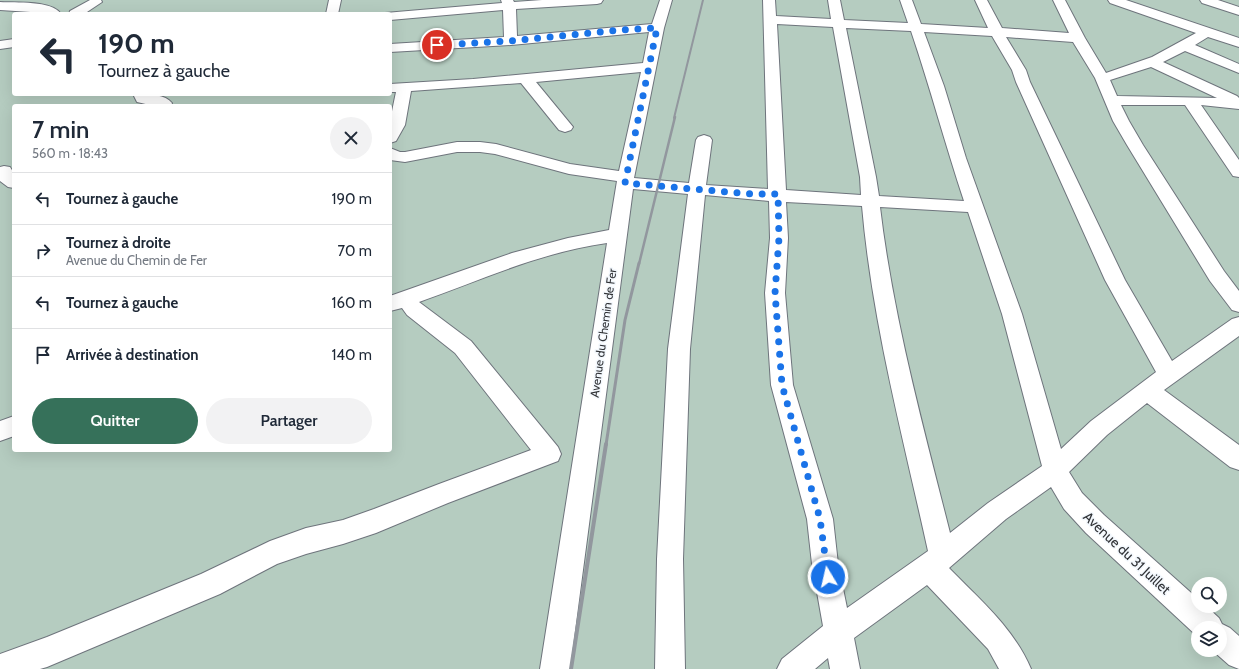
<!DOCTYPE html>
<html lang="fr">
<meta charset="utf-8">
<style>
body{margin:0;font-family:Cabin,sans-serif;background:#f2f2f3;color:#1f2937;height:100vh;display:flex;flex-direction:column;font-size:15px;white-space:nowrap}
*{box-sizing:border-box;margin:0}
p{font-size:13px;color:#747a83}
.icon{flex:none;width:22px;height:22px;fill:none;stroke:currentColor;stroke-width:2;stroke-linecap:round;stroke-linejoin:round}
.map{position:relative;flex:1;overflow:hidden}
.side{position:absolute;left:12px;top:104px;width:380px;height:348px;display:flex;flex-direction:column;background:#fff;border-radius:4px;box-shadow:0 4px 16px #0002}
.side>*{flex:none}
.hud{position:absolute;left:12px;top:12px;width:380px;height:84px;border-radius:4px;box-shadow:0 4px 16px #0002;background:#fff;color:#1f2937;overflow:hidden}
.fabs{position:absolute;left:1191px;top:577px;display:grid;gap:8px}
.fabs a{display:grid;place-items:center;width:36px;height:36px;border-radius:50%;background:#fff;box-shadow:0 4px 16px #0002;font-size:20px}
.pin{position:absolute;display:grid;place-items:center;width:34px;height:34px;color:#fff;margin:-17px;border:2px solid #fff;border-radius:50%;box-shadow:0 1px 4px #0007}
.me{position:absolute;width:44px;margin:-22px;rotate:351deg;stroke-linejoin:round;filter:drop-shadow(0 0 3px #0008)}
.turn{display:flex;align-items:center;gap:14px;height:84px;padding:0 20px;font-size:18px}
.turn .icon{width:52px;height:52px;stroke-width:2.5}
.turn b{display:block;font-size:28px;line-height:34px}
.round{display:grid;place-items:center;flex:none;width:42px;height:42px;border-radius:21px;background:#f2f2f3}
.overview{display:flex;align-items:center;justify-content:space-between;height:68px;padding:0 20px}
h1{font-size:24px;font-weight:600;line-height:30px}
.primary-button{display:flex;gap:8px;margin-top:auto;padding:8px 20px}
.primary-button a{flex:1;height:46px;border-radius:24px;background:#36715a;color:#fff;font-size:16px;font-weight:600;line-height:46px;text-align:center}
.primary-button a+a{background:#f2f2f3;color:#1f2937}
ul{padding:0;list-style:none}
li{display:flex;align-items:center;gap:12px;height:52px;padding:0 20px;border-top:1px solid #e0e1e3}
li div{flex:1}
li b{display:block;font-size:15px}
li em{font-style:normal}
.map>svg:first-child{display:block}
.green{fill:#b5ccc0;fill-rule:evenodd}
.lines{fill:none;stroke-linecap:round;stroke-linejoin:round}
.minor-casing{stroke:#6e747c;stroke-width:2}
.minor{fill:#fff;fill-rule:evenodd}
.rail-far3{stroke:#92979e;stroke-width:2}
.rail-far2{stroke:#92979e;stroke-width:2.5}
.rail-far1{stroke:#92979e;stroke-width:3}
.rail{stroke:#92979e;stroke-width:4}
.route{stroke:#1a73e8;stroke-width:7;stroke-dasharray:0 12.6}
.labels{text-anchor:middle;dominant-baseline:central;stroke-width:3;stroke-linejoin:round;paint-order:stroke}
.street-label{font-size:12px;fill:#303236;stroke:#f3f8fd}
.near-street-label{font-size:14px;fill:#303236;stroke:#f3f8fd}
</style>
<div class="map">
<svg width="1239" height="669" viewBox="0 0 1239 669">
<rect width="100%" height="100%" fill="#e3ebf4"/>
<path class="green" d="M 0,0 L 1239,0 L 1239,669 L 0,669 ZM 14,14 L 390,14 L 390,94 L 14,94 ZM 14,106 L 390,106 L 390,450 L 14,450 ZM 1198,584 L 1220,584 L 1220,606 L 1198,606 ZM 1198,628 L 1220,628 L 1220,650 L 1198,650 Z"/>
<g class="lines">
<defs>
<g id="minor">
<path d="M 90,0 L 101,0 L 102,2 L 84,14 L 69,14 L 70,11 Z"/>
<path d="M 329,0 L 341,0 L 338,14 L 326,14 Z"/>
<path d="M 501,0 L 513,0 L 514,2 L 542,0 L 603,0 L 601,3 L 597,4 L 516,9 L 517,36 L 652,24 L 660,0 L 672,0 L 664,28 L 634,178 L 689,183 L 696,140 L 698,137 L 704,135 L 710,137 L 712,140 L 706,185 L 768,189 L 763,0 L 775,0 L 776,16 L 831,19 L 828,0 L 840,0 L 844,20 L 908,23 L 900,0 L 912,0 L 921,24 L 988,28 L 975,0 L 987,0 L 1002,28 L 1069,33 L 1053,0 L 1065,0 L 1085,38 L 1106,73 L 1152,57 L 1196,33 L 1110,3 L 1108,0 L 1126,0 L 1239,38 L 1239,47 L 1208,37 L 1195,45 L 1239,64 L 1239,73 L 1185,51 L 1163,62 L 1237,96 L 1239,98 L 1239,109 L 1201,105 L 1239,160 L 1239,177 L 1233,176 L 1185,105 L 1121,105 L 1129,121 L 1143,145 L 1224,271 L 1239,291 L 1239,312 L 1232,310 L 1210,281 L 1127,145 L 1113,121 L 1095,78 L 1073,42 L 1006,37 L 1026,70 L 1030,82 L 1125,280 L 1172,361 L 1232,319 L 1239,317 L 1239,336 L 1164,390 L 1239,445 L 1239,470 L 1230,467 L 1147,403 L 1107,435 L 1069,472 L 1082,493 L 1104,515 L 1198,599 L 1198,606 L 1206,606 L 1219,618 L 1222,624 L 1230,628 L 1239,636 L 1239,669 L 1229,665 L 1212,650 L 1220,650 L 1220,628 L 1198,628 L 1198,637 L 1086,533 L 1064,509 L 1051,487 L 1006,519 L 949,568 C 979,599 1014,628 1031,669 L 999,669 L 988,649 L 927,585 L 854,638 L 860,669 L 830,669 L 828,658 L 815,669 L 777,669 L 782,659 L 823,626 L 812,564 L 807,519 L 771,385 L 765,293 L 770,238 L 769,201 L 705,195 L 690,349 L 683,559 L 685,669 L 655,669 L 657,559 L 668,349 L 688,194 L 633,189 L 570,669 L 540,669 L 607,243 C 541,252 481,280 419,302 L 471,341 L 558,447 L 561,454 L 558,461 L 448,503 L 376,533 L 343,544 L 306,554 L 277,564 L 220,594 L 47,667 L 40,669 L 0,669 L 0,654 L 47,637 L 201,574 L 270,541 L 306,528 L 343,520 L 374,509 L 439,484 L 531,450 L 455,353 L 407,315 L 402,308 L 390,311 L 390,296 L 512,253 L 568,238 L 609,230 L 617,181 L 569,174 L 495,154 L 480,152 L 457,152 L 405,162 L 390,160 L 390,148 L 400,152 L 405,152 L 457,142 L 480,142 L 496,144 L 570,164 L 619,171 L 641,72 L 536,82 L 573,127 L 571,130 L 565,132 L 559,130 L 521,83 L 411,91 L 405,125 L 396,141 L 390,143 L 390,121 L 396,92 L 390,92 L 390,84 L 473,79 L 643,63 L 649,32 L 511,45 L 390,52 L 390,44 L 504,37 L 503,10 L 390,20 L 390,14 L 385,13 L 502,3 ZM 777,24 L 833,27 L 860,177 L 861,195 L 786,190 ZM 846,28 L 911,31 C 930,87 945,144 964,201 L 879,196 L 876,177 ZM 924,32 L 992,36 L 1012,70 L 1016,82 L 1105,280 L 1156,372 L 1091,421 L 1061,449 L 1022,314 L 966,158 L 944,86 ZM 1151,67 L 1217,98 L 1117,96 L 1110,80 ZM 786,202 L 862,206 C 872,322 903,437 928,551 L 847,608 L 838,564 L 833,519 L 793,385 L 785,293 L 788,238 ZM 880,207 L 968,212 L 1002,314 L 1042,466 L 988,503 L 950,533 C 923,426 893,317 880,207 Z"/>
<path d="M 1200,0 L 1218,0 L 1239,7 L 1239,15 L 1202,3 Z"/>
<path d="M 0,2 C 15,3 52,0 61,14 L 0,10 Z"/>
<path d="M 14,39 L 14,47 L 0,49 L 0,41 Z"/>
<path d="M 133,94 C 144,94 164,93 172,103 L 171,106 C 158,106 149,105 137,102 Z"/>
<path d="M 4,166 L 10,167 C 15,174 14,180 14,188 L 8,187 L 0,181 L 0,167 Z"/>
<path d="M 14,416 L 14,436 L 0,441 L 0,421 Z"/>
</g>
</defs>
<use href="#minor" class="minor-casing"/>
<use href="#minor" class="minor"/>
<path class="rail-far3" d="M 674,118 L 703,0"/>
<path class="rail-far2" d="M 639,264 L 675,117"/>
<path class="rail-far1" d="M 606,445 L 625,320 L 639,263"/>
<path class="rail" d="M 571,669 L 606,444"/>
</g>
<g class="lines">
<path class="route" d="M 437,45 L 511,41 L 620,30 L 657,28 L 625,183 L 751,194 L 778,194 L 779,238 L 775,293 L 782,385 L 820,519 L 828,577"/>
</g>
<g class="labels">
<g class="street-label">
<text transform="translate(603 333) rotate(-82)">Avenue du Chemin de Fer</text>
</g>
<g class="near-street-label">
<text transform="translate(1127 553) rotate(43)">Avenue du 31 Juillet</text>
</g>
</g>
</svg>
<div class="fabs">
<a><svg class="icon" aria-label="search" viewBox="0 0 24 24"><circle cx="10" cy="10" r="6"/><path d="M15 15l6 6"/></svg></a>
<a><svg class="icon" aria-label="layers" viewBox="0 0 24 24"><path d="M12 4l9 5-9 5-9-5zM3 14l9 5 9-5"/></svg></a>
</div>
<div class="pin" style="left:437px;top:45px;background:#d93025"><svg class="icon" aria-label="arrive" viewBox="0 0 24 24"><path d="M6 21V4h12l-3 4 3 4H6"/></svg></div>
<svg class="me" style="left:828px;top:577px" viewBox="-20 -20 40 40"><circle r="17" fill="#1a73e8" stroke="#fff" stroke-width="3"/><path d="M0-11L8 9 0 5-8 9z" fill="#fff"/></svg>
<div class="hud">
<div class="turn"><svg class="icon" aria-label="left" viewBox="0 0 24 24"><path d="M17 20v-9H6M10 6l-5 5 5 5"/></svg><div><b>190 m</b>Tournez à gauche</div></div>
</div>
<section class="side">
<div class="overview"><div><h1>7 min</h1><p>560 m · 18:43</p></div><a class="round"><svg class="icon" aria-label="close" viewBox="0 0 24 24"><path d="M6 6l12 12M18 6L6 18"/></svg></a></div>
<ul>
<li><svg class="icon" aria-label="left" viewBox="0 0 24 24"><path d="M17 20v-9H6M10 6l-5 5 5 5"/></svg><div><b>Tournez à gauche</b></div><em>190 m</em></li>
<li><svg class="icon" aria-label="right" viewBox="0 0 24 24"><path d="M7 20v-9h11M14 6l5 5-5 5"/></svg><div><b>Tournez à droite</b><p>Avenue du Chemin de Fer</p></div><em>70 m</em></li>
<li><svg class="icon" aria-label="left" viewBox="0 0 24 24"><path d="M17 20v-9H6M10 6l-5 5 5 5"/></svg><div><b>Tournez à gauche</b></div><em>160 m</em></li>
<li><svg class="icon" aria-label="arrive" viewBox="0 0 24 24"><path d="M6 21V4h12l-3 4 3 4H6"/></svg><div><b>Arrivée à destination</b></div><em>140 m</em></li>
</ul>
<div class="primary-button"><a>Quitter</a><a>Partager</a></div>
</section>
</div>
